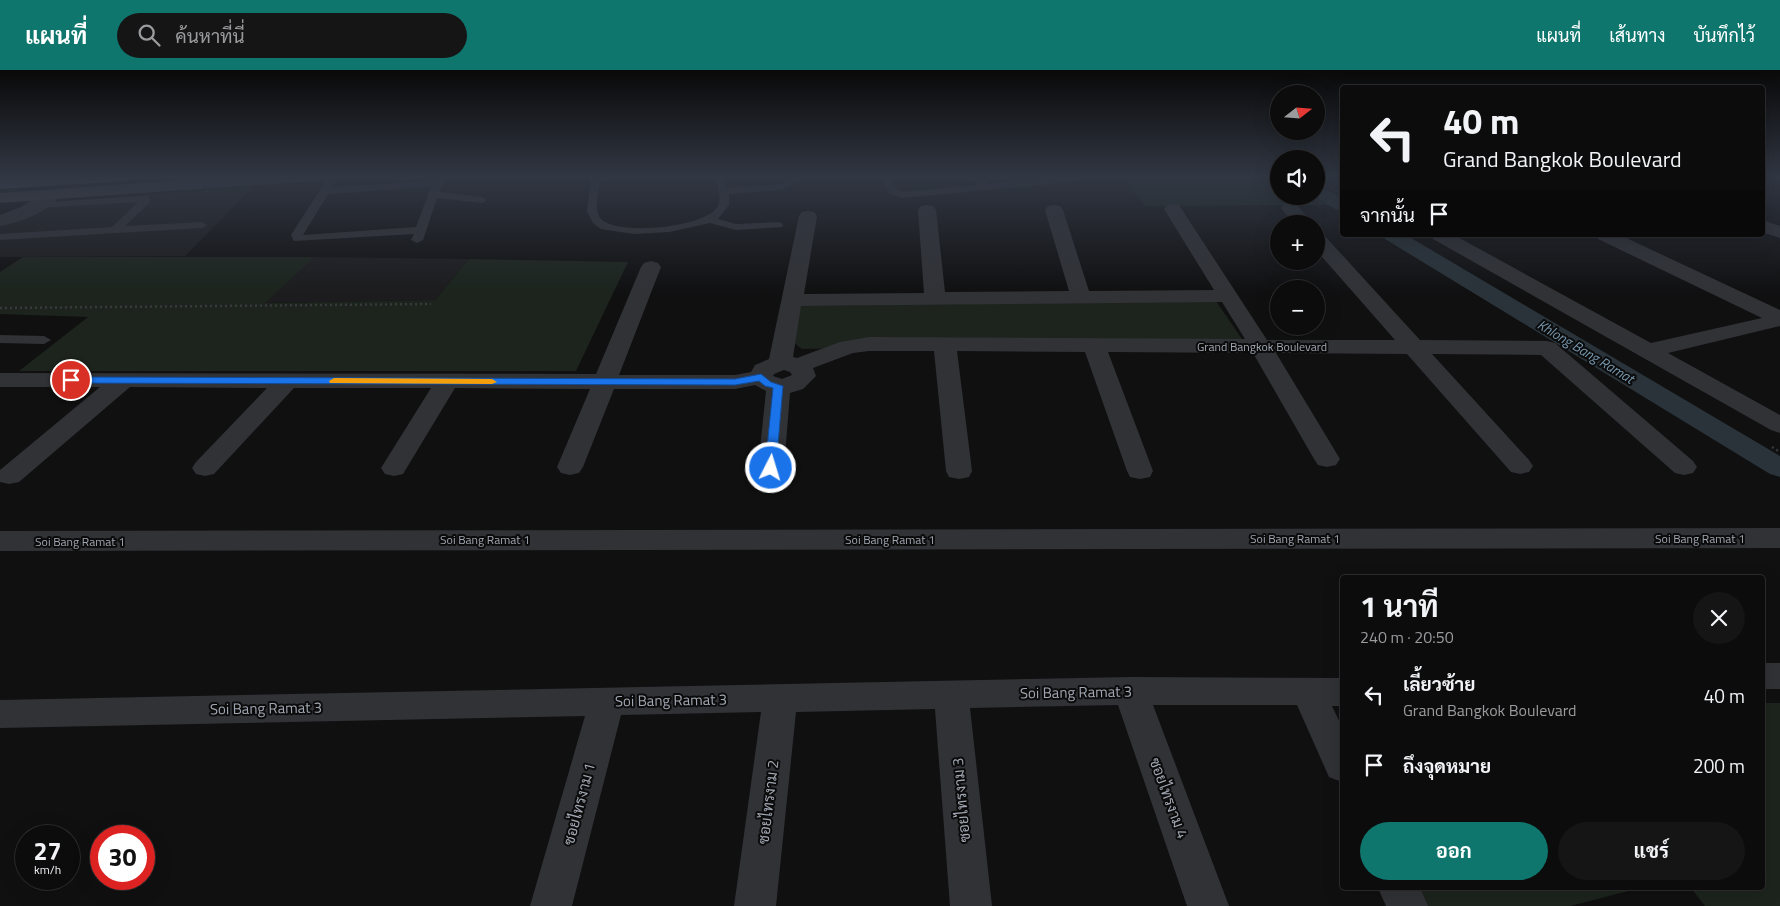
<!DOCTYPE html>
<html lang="th">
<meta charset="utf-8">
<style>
body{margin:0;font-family:"Titillium Web",Sarabun,sans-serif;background:#151516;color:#f1f3f6;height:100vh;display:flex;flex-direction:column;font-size:19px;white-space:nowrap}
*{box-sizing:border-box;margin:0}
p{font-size:16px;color:#9a9b9d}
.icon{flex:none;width:28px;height:28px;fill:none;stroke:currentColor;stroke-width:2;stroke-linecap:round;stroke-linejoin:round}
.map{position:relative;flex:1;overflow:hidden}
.side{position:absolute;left:1340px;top:505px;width:425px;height:315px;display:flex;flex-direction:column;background:#0c0c0d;border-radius:5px;box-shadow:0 5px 20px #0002,0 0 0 1px #2c2c2e}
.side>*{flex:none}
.guide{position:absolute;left:1340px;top:15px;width:425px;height:152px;border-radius:5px;box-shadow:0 5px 20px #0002,0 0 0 1px #2c2c2e;background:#0c0c0d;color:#f1f3f6;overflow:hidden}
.needle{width:32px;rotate:73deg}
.controls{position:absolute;left:1270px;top:15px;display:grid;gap:10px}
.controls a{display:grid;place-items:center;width:55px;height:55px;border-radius:50%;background:#0c0c0d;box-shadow:0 5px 20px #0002,0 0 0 1px #2c2c2e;font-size:25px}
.speed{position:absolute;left:15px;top:755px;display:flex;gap:10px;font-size:25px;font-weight:700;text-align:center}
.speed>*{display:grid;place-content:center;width:65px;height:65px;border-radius:50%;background:#0c0c0d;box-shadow:0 5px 20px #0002,0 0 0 1px #2c2c2e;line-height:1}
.speed small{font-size:12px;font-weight:400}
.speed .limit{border:8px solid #d22;background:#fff;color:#111}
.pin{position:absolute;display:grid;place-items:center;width:42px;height:42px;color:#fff;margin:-21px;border:2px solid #fff;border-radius:50%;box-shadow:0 1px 5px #0007}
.me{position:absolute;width:55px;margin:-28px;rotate:5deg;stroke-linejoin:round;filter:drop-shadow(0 0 4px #0008)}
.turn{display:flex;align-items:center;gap:18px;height:105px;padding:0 20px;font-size:22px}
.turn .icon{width:65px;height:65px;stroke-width:2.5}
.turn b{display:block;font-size:35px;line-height:42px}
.then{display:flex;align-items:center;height:48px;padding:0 20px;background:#0003;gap:10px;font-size:19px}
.round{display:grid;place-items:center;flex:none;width:52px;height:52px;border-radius:26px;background:#151516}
.headline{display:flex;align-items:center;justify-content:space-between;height:85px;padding:0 20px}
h1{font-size:30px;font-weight:700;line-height:38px}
.button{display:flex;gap:10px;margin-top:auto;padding:10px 20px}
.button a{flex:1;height:58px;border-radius:30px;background:#0f766e;color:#fff;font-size:20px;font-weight:700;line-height:58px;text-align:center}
.button a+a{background:#151516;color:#f1f3f6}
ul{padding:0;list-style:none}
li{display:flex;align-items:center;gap:15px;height:70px;padding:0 20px}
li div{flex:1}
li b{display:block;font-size:19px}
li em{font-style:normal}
header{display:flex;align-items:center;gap:30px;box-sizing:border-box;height:70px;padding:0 25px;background:#0f766e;color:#fff}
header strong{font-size:24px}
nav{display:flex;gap:28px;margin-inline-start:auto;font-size:18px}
.search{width:350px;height:45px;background:#151516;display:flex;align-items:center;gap:12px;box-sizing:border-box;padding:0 18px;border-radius:28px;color:#9a9b9d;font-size:19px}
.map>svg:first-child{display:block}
.built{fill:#1c1c1e}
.green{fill:#1c241d}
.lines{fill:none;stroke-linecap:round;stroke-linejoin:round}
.canal{fill:#293339;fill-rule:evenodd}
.path-far1{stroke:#37393d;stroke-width:2;stroke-dasharray:2 2.5;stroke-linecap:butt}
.path{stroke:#37393d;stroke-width:2.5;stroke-dasharray:2 3;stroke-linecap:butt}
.service{fill:#313236;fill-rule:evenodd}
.minor{fill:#313236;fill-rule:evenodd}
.tertiary{fill:#313236;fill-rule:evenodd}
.secondary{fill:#3f4146;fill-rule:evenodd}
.trunk{fill:#55585e;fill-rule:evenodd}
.path-bridge{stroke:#37393d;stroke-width:2;stroke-dasharray:2 2.5;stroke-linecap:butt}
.route{fill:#1a73e8;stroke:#114b97}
.slow{fill:#f59e0b}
.labels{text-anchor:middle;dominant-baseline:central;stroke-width:4;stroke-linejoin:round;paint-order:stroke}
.street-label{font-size:12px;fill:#a1a7b2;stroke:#0b0b0c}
.water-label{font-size:14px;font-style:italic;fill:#7798ae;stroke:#0b0b0c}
.near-street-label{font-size:15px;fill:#a1a7b2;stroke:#0b0b0c}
</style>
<header>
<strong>แผนที่</strong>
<div class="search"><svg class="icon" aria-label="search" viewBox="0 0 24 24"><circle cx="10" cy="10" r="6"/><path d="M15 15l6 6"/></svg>ค้นหาที่นี่</div>
<nav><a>แผนที่</a><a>เส้นทาง</a><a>บันทึกไว้</a></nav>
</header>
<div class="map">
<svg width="1780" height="836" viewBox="0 0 1780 836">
<rect width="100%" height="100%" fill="#101011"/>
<g class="built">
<path d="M 253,117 L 185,186 L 0,187 L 0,155 L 56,131 Z"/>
<path d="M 315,187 L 469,189 L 435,230 L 264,233 Z"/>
</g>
<g class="green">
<path d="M 1151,106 L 1279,106 L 1279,126 L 1316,125 L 1332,135 L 1146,136 L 1122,110 Z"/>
<path d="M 23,187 L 315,187 L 265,233 L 435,230 L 469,189 L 628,192 L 576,301 L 19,301 L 88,247 L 0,244 L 0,202 Z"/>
<path d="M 1216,231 L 1244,272 L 802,279 L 793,272 L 800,236 Z"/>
<path d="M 1763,633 L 1780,633 L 1780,836 L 1705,836 L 1691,818 L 1762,818 Z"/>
<path d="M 1417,818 L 1640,818 L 1570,836 L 1425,836 Z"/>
</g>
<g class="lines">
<g class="canal">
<path d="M 1316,115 L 1342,128 L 1342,140 L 1335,139 L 1314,126 L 1316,126 Z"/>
<path d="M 1382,165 L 1406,165 L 1780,386 L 1780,407 L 1770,404 L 1385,169 Z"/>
</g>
<path class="path-far1" d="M 1316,109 L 1342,124"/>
<g class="path">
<path d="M 0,238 L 431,234"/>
<path d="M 1772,377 L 1780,382"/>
</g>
<g class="service">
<path d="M 329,106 L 339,106 L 332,117 L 433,111 L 435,106 L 445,106 L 439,122 L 482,127 L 487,130 L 482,133 L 437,128 L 423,170 L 417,173 L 411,170 L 414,164 L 294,171 L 291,165 ZM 431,117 L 416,157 L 303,165 L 328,124 Z"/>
<path d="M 591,106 L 622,106 L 617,109 L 600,111 C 599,121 593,140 601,149 C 617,166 707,158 718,136 C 722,128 717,115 715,106 L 725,106 L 727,118 L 779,114 L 791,110 L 791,106 L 801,106 L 801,112 L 780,120 L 729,124 L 729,135 L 718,149 L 736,154 L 778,152 L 782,153 L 783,155 L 782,157 L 736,160 L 710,153 L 669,162 L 634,164 L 601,159 L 593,153 L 587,141 Z"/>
<path d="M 879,106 L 889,106 L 897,119 L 903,122 L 978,115 L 971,106 L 981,106 L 988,114 L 1063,106 L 1074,106 L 1076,109 L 1071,112 L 901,128 L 889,123 Z"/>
<path d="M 145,126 L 149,127 L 150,132 L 125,156 L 202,152 L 207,155 L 202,158 L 0,170 L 0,164 L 112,157 L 138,132 L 38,138 L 33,135 L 34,133 Z"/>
<path d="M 0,265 L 44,266 L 51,270 L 44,274 L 0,273 Z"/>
</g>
<g class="minor">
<path d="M 1290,133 L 1296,134 L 1313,154 L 1294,154 L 1281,138 L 1284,134 Z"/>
<path d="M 1173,134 L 1179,135 L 1267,270 L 1395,270 L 1316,180 L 1316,162 L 1323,164 L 1420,270 L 1547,271 L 1555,273 L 1693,391 L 1697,397 L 1693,403 L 1684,405 L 1675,403 L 1541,285 L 1432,284 L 1529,390 L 1533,396 L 1529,402 L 1520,404 L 1511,402 L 1407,284 L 1276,283 L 1340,389 L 1336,395 L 1327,397 L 1318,395 L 1314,389 L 1253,283 L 1108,282 L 1153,401 L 1150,407 L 1140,409 L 1130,407 L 1127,401 L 1085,282 L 957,281 L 972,401 L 969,407 L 959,409 L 949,407 L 946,401 L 934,281 L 869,281 L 853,283 L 813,298 L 816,306 L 803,319 L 790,323 L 784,398 L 780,404 L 771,406 L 762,404 L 758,398 L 766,321 L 755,315 L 735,319 L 614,319 L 583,397 L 579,403 L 570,405 L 561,403 L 557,397 L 590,319 L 455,318 L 403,404 L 394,406 L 385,404 L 381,398 L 431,318 L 294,318 L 214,404 L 205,406 L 196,404 L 192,398 L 196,392 L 267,318 L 130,317 L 19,412 L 9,414 L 0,412 L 0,400 L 100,317 L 0,317 L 0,303 L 596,304 L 641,197 L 644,193 L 651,191 L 658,193 L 661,197 L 619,305 L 735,305 L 751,302 L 755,295 L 769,289 L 799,146 L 802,142 L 808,141 L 814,142 L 817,146 L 804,224 L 924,223 L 918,140 L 921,136 L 927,135 L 933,136 L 936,140 L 945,222 L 1069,221 L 1045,140 L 1048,136 L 1054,135 L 1060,136 L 1063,140 L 1089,221 L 1214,220 L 1164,139 L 1167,135 ZM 1222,232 L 1245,269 L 869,267 L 840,272 L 797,288 L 793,287 L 801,236 ZM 784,300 L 790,302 L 792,305 L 782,309 L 773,306 L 774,304 Z"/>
<path d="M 1762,150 L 1780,156 L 1780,168 L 1762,162 Z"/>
<path d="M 1431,165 L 1454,165 L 1651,273 L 1762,248 L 1598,169 L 1596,165 L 1620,165 L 1780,240 L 1780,256 L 1668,283 L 1780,345 L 1780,363 L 1771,360 L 1433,169 Z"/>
<path d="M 1780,458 L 1780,478 L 0,481 L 0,461 Z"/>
<rect x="1762" y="593" width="18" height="26"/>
<path d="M 1131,607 L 1342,608 L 1342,636 L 1332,636 L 1342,657 L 1342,712 L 1329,707 L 1297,635 L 1153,635 L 1229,836 L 1187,836 L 1118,635 L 970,638 L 992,836 L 950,836 L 935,639 L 796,642 L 776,836 L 734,836 L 761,642 L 621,645 L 572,836 L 530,836 L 585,646 L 0,658 L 0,630 Z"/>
<path d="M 1378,818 L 1420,818 L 1428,836 L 1386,836 Z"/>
</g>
<path class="tertiary" d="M 51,120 L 57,121 L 60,125 C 48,143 20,152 0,156 L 0,145 L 21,137 L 45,121 Z"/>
<path class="secondary" d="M 239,106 L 322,106 L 320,110 L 314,111 L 0,133 L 0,123 Z"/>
<path class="trunk" d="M 43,106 L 132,106 L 130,110 L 124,111 L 0,119 L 0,109 Z"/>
<path class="path-bridge" d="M 207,122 L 222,106"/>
</g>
<linearGradient id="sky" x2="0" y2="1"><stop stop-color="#090909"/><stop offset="0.48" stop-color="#313743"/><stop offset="1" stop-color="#313743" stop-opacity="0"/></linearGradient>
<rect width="1780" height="223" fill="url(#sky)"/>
<path class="route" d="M 761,304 L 771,312 L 783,316 L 776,398 L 771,402 L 765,398 L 773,318 L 765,316 L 759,311 L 735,315 L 71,313 L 66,310 L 71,307 L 735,309 Z"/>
<path class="slow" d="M 334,308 L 492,309 L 497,312 L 492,314 L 330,313 L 329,311 Z"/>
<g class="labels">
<g class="street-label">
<text x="1262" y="276">Grand Bangkok Boulevard</text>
<text x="1295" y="468">Soi Bang Ramat 1</text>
<text x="1700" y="468">Soi Bang Ramat 1</text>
<text x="485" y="469">Soi Bang Ramat 1</text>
<text x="890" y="469">Soi Bang Ramat 1</text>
<text x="80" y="471">Soi Bang Ramat 1</text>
</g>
<g class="water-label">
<text transform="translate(1586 281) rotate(31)">Khlong Bang Ramat</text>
</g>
<g class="near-street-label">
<text transform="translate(1076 622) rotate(-1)">Soi Bang Ramat 3</text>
<text transform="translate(671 630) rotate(-1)">Soi Bang Ramat 3</text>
<text transform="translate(266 638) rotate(-1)">Soi Bang Ramat 3</text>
<text transform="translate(1169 728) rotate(70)">ซอยไทรงาม 4</text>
<text transform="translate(961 730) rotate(-95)">ซอยไทรงาม 3</text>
<text transform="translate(768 732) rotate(-83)">ซอยไทรงาม 2</text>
<text transform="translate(579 734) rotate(-75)">ซอยไทรงาม 1</text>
</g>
</g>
</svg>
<div class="controls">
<a><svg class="needle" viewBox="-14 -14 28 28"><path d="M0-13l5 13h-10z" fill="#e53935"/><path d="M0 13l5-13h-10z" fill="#9a9b9d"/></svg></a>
<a><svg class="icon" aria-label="sound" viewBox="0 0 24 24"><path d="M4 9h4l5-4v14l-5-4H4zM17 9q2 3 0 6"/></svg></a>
<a>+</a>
<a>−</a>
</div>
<div class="speed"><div>27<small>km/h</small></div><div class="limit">30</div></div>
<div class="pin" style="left:71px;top:310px;background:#d93025"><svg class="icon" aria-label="arrive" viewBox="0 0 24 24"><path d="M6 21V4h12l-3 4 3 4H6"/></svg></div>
<svg class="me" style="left:771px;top:398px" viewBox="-20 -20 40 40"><circle r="17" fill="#1a73e8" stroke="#fff" stroke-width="3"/><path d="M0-11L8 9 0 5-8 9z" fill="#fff"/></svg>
<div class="guide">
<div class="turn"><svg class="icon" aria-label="left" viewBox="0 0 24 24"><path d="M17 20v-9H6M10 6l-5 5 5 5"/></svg><div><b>40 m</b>Grand Bangkok Boulevard</div></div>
<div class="then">จากนั้น<svg class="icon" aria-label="arrive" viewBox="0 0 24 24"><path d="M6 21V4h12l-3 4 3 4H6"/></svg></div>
</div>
<section class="side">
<div class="headline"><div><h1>1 นาที</h1><p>240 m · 20:50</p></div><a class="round"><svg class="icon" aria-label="close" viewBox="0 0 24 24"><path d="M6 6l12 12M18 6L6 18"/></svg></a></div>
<ul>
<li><svg class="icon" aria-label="left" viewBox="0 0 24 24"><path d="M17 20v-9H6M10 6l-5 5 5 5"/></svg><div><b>เลี้ยวซ้าย</b><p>Grand Bangkok Boulevard</p></div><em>40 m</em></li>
<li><svg class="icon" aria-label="arrive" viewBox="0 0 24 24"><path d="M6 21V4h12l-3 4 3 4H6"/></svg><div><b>ถึงจุดหมาย</b></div><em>200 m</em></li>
</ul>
<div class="button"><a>ออก</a><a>แชร์</a></div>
</section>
</div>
